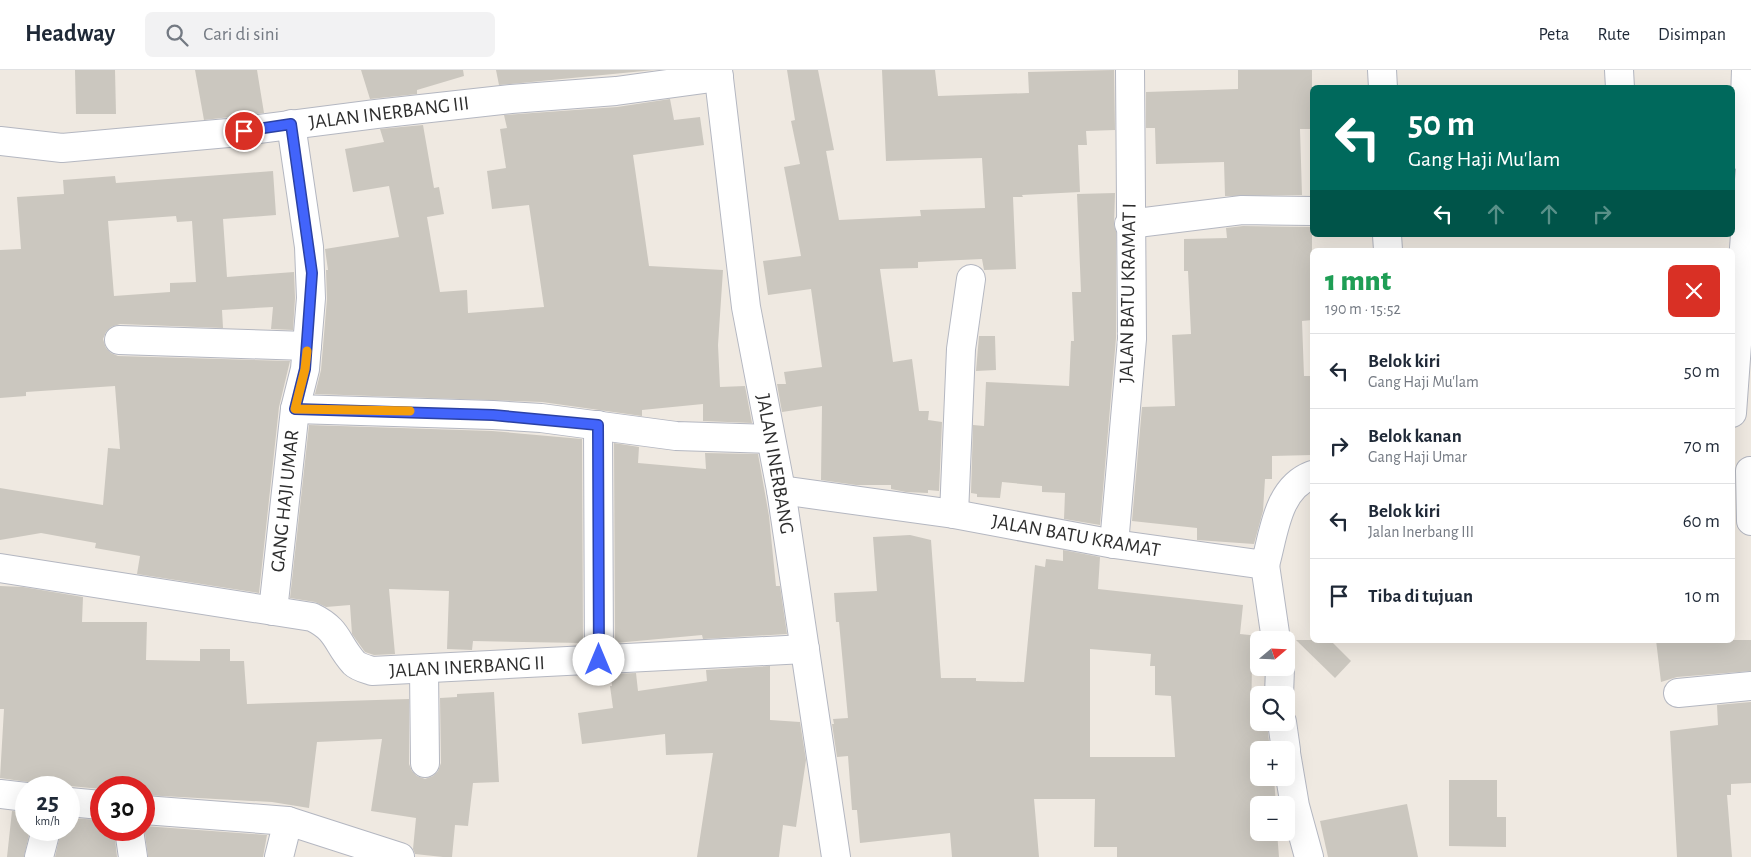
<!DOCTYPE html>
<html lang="id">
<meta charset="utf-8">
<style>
body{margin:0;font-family:"Alegreya Sans",sans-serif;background:#f2f2f3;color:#1f2937;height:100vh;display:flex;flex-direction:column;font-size:19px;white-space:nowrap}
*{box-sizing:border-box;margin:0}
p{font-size:16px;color:#747a83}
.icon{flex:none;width:28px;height:28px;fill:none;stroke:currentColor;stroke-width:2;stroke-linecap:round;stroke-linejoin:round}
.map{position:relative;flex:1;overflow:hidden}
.side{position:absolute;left:1310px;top:178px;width:425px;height:395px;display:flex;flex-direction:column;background:#fff;border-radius:8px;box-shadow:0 5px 20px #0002}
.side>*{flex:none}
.guide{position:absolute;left:1310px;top:15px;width:425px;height:152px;border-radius:8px;box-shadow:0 5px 20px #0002;background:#00695c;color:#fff;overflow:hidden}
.needle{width:32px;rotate:71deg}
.fabs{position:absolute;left:1250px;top:561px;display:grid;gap:10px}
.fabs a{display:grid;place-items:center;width:45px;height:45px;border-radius:8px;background:#fff;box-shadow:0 5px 20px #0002;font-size:25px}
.speed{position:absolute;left:15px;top:706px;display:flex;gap:10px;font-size:25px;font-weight:700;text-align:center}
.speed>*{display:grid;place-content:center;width:65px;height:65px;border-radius:50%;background:#fff;box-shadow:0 5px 20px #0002;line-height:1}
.speed small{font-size:12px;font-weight:400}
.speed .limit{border:8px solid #d22;background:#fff;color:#111}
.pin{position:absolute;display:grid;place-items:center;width:42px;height:42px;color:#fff;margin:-21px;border:2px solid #fff;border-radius:50%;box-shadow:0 1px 5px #0007}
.me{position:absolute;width:55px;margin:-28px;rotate:0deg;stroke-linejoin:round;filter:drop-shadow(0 0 4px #0008)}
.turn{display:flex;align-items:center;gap:18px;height:105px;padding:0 15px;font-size:22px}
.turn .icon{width:65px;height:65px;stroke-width:2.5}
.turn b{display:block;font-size:35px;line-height:42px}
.lanes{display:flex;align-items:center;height:48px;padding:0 15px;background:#0003;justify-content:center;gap:25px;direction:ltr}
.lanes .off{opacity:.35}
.round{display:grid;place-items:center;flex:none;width:52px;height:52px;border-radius:8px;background:#f2f2f3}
.overview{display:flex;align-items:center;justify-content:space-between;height:85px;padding:0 15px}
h1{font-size:30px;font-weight:800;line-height:38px;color:#1e9e55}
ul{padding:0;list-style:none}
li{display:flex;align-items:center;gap:15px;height:75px;padding:0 15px;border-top:1px solid #e0e1e3}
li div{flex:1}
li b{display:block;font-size:19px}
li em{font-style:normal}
header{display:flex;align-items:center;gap:30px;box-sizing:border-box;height:70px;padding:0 25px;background:#fff;border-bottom:1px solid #e0e1e3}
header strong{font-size:24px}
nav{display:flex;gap:28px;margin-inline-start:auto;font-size:18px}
.search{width:350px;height:45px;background:#f2f2f3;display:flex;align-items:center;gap:12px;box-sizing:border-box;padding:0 18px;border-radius:8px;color:#747a83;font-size:19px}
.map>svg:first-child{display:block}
.building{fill:#cbc7bf;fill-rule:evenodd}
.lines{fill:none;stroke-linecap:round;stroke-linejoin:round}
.minor-casing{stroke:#b4b7c1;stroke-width:30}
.minor{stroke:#fff;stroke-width:28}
.route-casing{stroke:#2b41a3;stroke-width:12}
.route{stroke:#4264fb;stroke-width:9}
.slow{stroke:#f59e0b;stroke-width:9}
.labels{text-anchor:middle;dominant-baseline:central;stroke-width:5;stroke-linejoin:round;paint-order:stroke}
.street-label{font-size:20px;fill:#2e2e2e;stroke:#fff}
</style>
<header>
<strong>Headway</strong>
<div class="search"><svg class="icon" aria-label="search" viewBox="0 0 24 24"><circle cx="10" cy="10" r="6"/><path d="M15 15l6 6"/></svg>Cari di sini</div>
<nav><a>Peta</a><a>Rute</a><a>Disimpan</a></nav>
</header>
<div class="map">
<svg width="1751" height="787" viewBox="0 0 1751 787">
<rect width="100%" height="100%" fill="#efe9e1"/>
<g class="building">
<path d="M 75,0 L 115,0 L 116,44 L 76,44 Z"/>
<path d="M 195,0 L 257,0 L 264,43 L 204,50 Z"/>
<path d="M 361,0 L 463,0 L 464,6 L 417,20 L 417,24 L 370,29 Z"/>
<path d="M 496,0 L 654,0 L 499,15 Z"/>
<path d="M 787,0 L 818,0 L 834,80 L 826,81 L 839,150 L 921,146 L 920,140 L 985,138 L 982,88 L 886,91 L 882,0 L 935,0 L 938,26 L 1029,23 L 1028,2 L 1114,0 L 1115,60 L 1086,61 L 1087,75 L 1078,75 L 1080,122 L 1022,125 L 1023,127 L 1013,127 L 1016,199 L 984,200 L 982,189 L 918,192 L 918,198 L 880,199 L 893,292 L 912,289 L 919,341 L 929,341 L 928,350 L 942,352 L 939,421 L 928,420 L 928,423 L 906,422 L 891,419 L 891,415 L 856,415 L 821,410 L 822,336 L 782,342 L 777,314 L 786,314 L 784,302 L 822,297 L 811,219 L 768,225 L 763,191 L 801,186 L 784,97 L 800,94 L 791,51 L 795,50 Z"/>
<path d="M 1238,0 L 1312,0 L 1312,59 L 1300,59 L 1302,125 L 1225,126 L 1224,92 L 1156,94 L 1155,58 L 1146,58 L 1146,22 L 1238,19 Z"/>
<path d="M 670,29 L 674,50 L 700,47 L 704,75 L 633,85 L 649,196 L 723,200 L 718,275 L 720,317 L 745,316 L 752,353 L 703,351 L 703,334 L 642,340 L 642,346 L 542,332 L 315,324 L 321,300 L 327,229 L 326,200 L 328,200 L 325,179 L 399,167 L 389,116 L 353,122 L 345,79 L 384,72 L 380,59 L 423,55 L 434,118 L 439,117 L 444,144 L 427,147 L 440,222 L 467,220 L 468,243 L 544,237 L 529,135 L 492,139 L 487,101 L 506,98 L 500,59 L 507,58 L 504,45 L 617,37 Z"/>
<path d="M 273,101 L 276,145 L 223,149 L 227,207 L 294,202 L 295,228 L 293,260 L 271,259 L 273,237 L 222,240 L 223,258 L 120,254 L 111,257 L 106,262 L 103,269 L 106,278 L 111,283 L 118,286 L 290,291 L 279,337 L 259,523 L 137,504 L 140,486 L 95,478 L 96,473 L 41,463 L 0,470 L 0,418 L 103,435 L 108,378 L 120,379 L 115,316 L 26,322 L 26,326 L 0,328 L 0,180 L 21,179 L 17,127 L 64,124 L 63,110 L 115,106 L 116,113 ZM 176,146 L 177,152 L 192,151 L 196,212 L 170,213 L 170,222 L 114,226 L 108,151 Z"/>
<path d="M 1115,123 L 1114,155 L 1116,161 L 1116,268 L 1100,455 L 1064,449 L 1065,423 L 1042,422 L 1042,416 L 1002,412 L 1000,428 L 977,427 L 977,424 L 971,423 L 973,355 L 984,356 L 986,312 L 1069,316 L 1071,271 L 1074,271 L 1072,222 L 1081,222 L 1077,124 Z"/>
<path d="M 1243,156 L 1312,157 L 1312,250 L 1302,251 L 1304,306 L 1312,306 L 1312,385 L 1272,386 L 1272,409 L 1265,409 L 1263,441 L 1254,474 L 1197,470 L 1197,458 L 1132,451 L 1142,337 L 1175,336 L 1172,265 L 1191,264 L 1188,201 L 1184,201 L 1184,169 L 1227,168 L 1226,158 Z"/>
<path d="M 979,266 L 995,266 L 996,300 L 976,301 Z"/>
<path d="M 309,355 L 492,361 L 582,369 L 583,573 L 473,571 L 472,580 L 447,579 L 449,521 L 389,519 L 395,584 L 374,585 L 365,582 L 352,564 L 350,535 L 326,537 L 315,532 L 290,528 Z"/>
<path d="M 614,373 L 639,377 L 638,393 L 706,399 L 705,383 L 758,384 L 769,446 L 776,516 L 780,516 L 787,564 L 703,569 L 702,565 L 615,573 Z"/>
<path d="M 910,465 L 931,470 L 941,608 L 976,608 L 976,611 L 1024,612 L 1035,495 L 1045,497 L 1046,489 L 1063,491 L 1063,480 L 1100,487 L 1098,519 L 1243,535 L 1240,564 L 1259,566 L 1257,594 L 1252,594 L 1251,654 L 1267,654 L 1270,680 L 1259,680 L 1259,708 L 1274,708 L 1276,735 L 1259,735 L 1259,762 L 1277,762 L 1279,787 L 1117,787 L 1117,777 L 1094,777 L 1095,729 L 1034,729 L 1039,787 L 952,787 L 950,763 L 860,773 L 857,740 L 852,740 L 848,686 L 837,687 L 832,654 L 834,654 L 833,649 L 848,648 L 839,552 L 836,552 L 834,523 L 877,521 L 873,467 ZM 1090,579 L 1151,584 L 1150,596 L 1155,596 L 1155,625 L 1171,626 L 1175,687 L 1090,687 Z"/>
<path d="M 0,516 L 23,517 L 83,527 L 82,552 L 147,552 L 146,590 L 200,591 L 200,579 L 230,579 L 230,591 L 244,591 L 247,634 L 409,629 L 409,694 L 412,701 L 417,706 L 425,709 L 433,706 L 438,701 L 441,693 L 440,628 L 457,627 L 457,624 L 494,622 L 499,712 L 473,713 L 468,756 L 455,755 L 452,787 L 443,787 L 415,784 L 413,779 L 416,748 L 371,741 L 382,669 L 317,672 L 309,738 L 272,732 L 144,725 L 144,718 L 101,718 L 101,719 L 70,716 L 38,718 L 28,712 L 0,708 L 4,639 L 0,639 Z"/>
<path d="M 1296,570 L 1330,570 L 1351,591 L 1335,608 Z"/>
<path d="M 1656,570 L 1751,570 L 1751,601 L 1677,607 L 1661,612 Z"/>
<path d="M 770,596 L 770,650 L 800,652 L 806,690 L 796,757 L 783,755 L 779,787 L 697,787 L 713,683 L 666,685 L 665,664 L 582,674 L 578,643 L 613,638 L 610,616 L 612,616 L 611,604 L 636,603 L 638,621 L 707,611 L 706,600 Z"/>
<path d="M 1751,632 L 1751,713 L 1731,714 L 1731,725 L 1727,725 L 1732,787 L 1677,787 L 1670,661 L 1718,655 L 1717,635 Z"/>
<path d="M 1449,710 L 1497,710 L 1497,747 L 1506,747 L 1506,777 L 1449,776 Z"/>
<path d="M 1407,734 L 1418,787 L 1328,787 L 1320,751 Z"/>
<path d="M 12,741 L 26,742 L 26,760 L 30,760 L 24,787 L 7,787 Z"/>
<path d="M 69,748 L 101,750 L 101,760 L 114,760 L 117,787 L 55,787 L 61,760 L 69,760 Z"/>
<path d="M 144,756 L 267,765 L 263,787 L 148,787 Z"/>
</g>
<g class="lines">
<defs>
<g id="minor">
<path d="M 718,0 L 746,237 L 781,420 L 836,787"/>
<path d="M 1382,0 L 1383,18"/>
<path d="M 1619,0 L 1620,18"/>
<path d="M 0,71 L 62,78 L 228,63 L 376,44 L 511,29 L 616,21 L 719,7"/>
<path d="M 1743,87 L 1746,0"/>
<path d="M 1129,154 L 1242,140 L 1312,141"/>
<path d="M 1387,165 L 1388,180"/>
<path d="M 119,270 L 307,276"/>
<path d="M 295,339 L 493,345 L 541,348 L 676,366 L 770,369"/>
<path d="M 1732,343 L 1750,96"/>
<path d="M 598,355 L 599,590"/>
<path d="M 1750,401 L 1751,451"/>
<path d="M 781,420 L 954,444 L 1114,474 L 1265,495 C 1274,463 1277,418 1312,405"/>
<path d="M 954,444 L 961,279 L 971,209"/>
<path d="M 1114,474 L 1132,269 L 1130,0"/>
<path d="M 1265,495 L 1276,570"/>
<path d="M 0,498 L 312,547 C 339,560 336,573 354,593 C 358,597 366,599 372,601 L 805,579"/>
<path d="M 273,541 L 295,339 L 305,299 L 311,228 L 309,177 L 291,54"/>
<path d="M 424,599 L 425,693"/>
<path d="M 1678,623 L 1751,616"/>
<path d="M 1279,625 L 1280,598"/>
<path d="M 1282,652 L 1286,680"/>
<path d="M 1286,683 L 1295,736 L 1309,787"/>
<path d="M 0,724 L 26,727"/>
<path d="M 69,732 L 101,735"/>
<path d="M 144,740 L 288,751 L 400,787"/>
<path d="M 129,760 L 133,787"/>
<path d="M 39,787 L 46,760"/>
<path d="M 279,787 L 288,751"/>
</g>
</defs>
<use href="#minor" class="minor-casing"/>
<use href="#minor" class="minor"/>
</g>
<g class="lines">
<defs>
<path id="route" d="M 244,61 L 291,54 L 312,203 L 305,299 L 295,339 L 493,345 L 598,355 L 599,590"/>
</defs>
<use href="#route" class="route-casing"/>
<use href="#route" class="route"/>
<path class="slow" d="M 307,281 L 305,299 L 295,339 L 410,341"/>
</g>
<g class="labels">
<g class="street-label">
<text transform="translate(389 43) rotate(-7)">JALAN INERBANG III</text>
<text transform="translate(1128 223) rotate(-89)">JALAN BATU KRAMAT I</text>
<text transform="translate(775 394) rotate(80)">JALAN INERBANG</text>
<text transform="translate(285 431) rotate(-84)">GANG HAJI UMAR</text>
<text transform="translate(1076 466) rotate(10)">JALAN BATU KRAMAT</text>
<text transform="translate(467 597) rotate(-3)">JALAN INERBANG II</text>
</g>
</g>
</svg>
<div class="fabs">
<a><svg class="needle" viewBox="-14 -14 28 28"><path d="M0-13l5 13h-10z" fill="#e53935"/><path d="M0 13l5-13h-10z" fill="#747a83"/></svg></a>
<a><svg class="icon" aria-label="search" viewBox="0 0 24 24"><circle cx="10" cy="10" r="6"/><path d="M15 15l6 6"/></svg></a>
<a>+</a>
<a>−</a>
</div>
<div class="speed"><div>25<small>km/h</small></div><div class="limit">30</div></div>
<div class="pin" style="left:244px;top:61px;background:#d93025"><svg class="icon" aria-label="arrive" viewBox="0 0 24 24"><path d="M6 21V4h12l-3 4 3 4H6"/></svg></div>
<svg class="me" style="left:599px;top:590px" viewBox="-20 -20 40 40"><circle r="19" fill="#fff"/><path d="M0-13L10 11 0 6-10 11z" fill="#4264fb"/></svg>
<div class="guide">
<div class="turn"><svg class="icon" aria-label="left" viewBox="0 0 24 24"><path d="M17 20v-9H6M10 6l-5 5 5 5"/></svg><div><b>50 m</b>Gang Haji Mu'lam</div></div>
<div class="lanes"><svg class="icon" aria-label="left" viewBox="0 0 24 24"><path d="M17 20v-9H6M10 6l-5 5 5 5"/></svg><svg class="icon off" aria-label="ahead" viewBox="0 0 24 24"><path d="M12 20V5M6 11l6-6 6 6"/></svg><svg class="icon off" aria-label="ahead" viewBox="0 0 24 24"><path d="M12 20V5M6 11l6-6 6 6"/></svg><svg class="icon off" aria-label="right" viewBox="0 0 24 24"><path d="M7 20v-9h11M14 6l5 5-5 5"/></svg></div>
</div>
<section class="side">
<div class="overview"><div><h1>1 mnt</h1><p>190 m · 15:52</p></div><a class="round" style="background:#d93025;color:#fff"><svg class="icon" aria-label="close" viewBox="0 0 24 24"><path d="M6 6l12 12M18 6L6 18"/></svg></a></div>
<ul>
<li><svg class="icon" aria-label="left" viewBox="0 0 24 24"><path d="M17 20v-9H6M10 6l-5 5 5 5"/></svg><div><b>Belok kiri</b><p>Gang Haji Mu'lam</p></div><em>50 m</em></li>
<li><svg class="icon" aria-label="right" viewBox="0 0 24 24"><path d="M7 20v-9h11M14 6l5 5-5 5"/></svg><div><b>Belok kanan</b><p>Gang Haji Umar</p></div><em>70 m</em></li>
<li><svg class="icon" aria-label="left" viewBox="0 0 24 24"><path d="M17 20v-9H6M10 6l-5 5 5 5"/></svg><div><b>Belok kiri</b><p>Jalan Inerbang III</p></div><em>60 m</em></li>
<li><svg class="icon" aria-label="arrive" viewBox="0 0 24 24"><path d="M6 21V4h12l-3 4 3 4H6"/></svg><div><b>Tiba di tujuan</b></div><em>10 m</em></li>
</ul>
</section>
</div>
